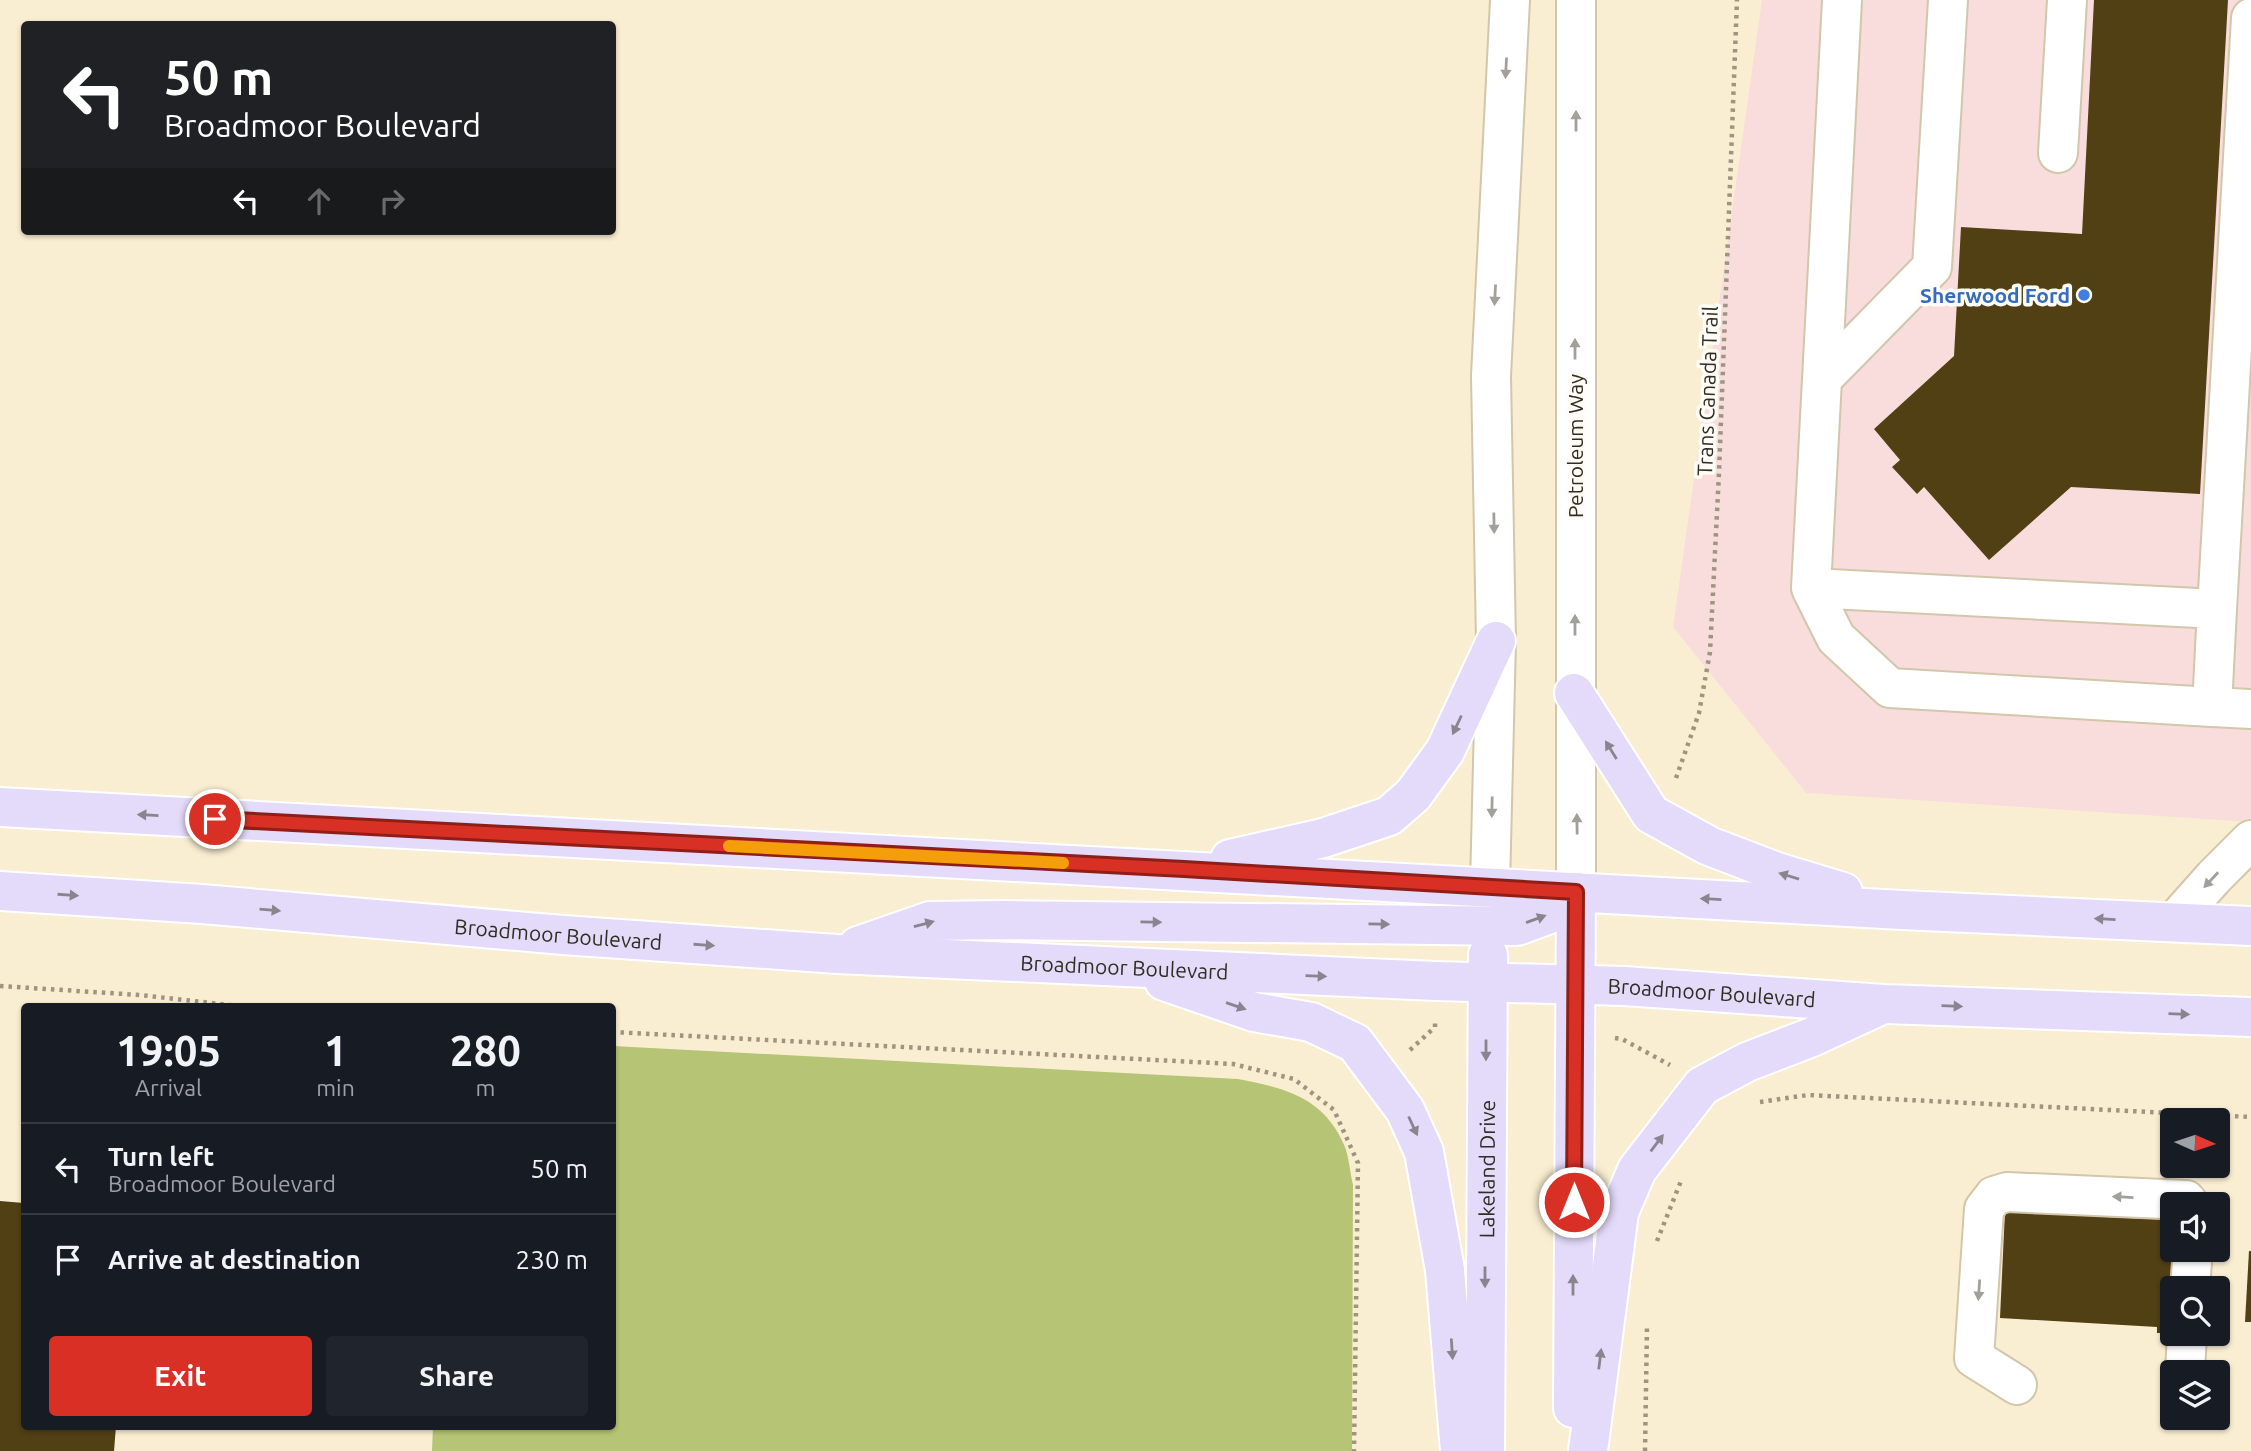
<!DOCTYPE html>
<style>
body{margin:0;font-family:Ubuntu,sans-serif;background:#20242c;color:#f1f3f6;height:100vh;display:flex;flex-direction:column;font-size:26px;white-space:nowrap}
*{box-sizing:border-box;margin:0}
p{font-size:23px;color:#9ea1a6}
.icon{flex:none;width:38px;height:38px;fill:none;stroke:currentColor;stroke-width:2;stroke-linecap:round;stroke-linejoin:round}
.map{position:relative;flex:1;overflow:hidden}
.panel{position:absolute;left:21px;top:1003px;width:595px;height:427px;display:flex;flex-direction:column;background:#171b24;border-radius:7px;box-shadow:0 2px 5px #0004}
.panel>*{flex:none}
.guide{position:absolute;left:21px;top:21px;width:595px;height:214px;border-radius:7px;box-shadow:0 2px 5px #0004;background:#202124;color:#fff;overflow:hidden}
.needle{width:46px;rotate:93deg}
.buttons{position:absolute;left:2160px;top:1108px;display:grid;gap:14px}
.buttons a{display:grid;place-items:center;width:70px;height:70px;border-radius:7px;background:#171b24;box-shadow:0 2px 5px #0004;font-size:35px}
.pin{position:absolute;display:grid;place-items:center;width:60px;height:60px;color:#fff;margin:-30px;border:4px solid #fff;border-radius:50%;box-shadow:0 2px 7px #0007}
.me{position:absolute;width:77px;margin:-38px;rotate:0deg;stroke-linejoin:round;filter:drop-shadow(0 0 5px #0008)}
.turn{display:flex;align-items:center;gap:24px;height:147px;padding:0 28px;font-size:32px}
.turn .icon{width:91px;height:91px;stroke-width:2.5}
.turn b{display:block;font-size:49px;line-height:60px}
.lanes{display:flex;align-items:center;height:66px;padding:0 28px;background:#0003;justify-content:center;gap:35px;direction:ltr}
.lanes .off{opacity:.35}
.eta{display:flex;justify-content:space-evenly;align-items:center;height:119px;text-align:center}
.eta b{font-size:42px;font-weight:700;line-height:49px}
.button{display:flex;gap:14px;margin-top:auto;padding:14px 28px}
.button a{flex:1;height:80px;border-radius:7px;background:#d93025;color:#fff;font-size:28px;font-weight:700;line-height:80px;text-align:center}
.button a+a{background:#20242c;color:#f1f3f6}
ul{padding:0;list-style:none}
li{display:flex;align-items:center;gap:21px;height:91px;padding:0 28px;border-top:2px solid #363941}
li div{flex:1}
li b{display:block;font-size:26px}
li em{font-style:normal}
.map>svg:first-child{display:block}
.industrial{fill:#f9dddd}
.green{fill:#b6c575}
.building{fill:#514014}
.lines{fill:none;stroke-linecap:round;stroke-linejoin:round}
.minor-casing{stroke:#d2c6ab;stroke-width:42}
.major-casing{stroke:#fff;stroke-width:42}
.path{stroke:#9e9581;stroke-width:4.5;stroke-dasharray:3.5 5;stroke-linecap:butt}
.minor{stroke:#fff;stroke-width:38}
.major{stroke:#e4dafa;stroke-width:38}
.oneway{fill:#a3a09c}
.oneway2{fill:#8b848e}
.route-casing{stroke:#8d1f18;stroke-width:18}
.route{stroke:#d93025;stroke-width:12}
.slow{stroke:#f59e0b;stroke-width:12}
.shop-dot{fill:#3f7fe0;stroke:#fefcf6;stroke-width:2.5}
.labels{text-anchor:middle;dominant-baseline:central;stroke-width:7;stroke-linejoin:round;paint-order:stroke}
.shop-label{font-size:21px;font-weight:bold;fill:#366cbe;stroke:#fefcf6;text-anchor:end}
.street-label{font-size:21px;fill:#322d22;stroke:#fefcf6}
</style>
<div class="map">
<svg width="2251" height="1451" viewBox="0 0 2251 1451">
<rect width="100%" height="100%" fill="#faeed2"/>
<path class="industrial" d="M 1762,0 L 2251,0 L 2251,822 L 1806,793 L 1673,627 Z"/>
<path class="green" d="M 613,1046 L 1238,1079 C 1286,1088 1325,1098 1345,1147 C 1349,1158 1350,1172 1353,1185 L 1352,1451 L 432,1451 L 433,1426 L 612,1426 Z"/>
<g class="building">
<path d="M 2094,0 L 2228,0 L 2200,494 L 2071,487 L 1989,560 L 1924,487 L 1917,494 L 1892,467 L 1900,460 L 1874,429 L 1954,356 L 1961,227 L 2082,234 Z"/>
<path d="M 0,1201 L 24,1203 L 24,1426 L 116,1426 L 114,1451 L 0,1451 Z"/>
<path d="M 2105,1210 L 2105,1217 L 2172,1220 L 2172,1250 L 2180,1250 L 2172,1288 L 2172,1333 L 2157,1333 L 2157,1327 L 2000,1318 L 2005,1211 Z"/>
<path d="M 2249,1251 L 2251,1251 L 2251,1322 L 2245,1322 Z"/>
</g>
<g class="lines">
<defs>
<g id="minor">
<path d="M 2058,153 L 2067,0"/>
<path d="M 1824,377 L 1932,267 L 1948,0"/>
<path d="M 1811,588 L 2217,609 L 2212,707 L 1890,688 L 1836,638 L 1811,588 L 1842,0"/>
<path d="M 2217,609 L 2251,18"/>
<path d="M 2212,707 L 2251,709"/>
<path d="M 1490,886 L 1496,641 L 1491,376 L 1510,0"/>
<path d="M 1576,892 L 1576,0"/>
<path d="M 2174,922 L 2214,877 L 2251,840"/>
<path d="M 2190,1288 L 2193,1250"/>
<path d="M 2185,1372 L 2187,1334"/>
<path d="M 2017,1385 L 1974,1358 L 1984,1209 L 1994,1196 L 2007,1192 L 2186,1200 L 2189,1204"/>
</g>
<g id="major">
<path d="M 1574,693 L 1651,814 L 1709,846 L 1777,872 L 1843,892"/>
<path d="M 0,807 L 1902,910 L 2251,926"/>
<path d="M 1230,859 L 1323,838 L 1389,816 L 1413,795 L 1445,751 L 1496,641"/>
<path id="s1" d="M 0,891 L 202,904 L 563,935 L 837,954 L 1435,981 L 1624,986 L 1884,1004 L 2251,1017"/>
<path d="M 858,946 L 930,921 L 1002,920 L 1517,926 L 1558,911 L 1576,892"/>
<path d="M 1164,981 L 1254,1012 L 1311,1022 L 1355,1043 L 1405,1110 L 1424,1152 L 1445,1270 L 1460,1451"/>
<path d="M 1573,1408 L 1576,892"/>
<path id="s2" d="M 1485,1451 L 1488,955"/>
<path d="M 1588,1451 L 1619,1212 L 1637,1170 L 1702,1086 L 1747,1062 L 1812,1037 L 1881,1005"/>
</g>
</defs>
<use href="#minor" class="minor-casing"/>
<use href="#major" class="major-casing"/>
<g class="path">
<path d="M 1676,778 L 1699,713 L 1710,652 L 1719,473 L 1737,0"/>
<path d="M 0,986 L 140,995 L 238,1006"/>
<path d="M 612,1032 L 1233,1064 L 1294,1079 L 1334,1110 L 1358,1163 L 1354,1451"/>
<path d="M 1615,1038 L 1622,1039 L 1670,1065"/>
<path d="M 1410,1050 L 1435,1027 L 1435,1021"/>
<path d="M 1760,1102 L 1808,1095 L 2251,1117"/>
<path d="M 1657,1241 L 1681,1181"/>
<path d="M 1645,1451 L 1647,1326"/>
</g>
<use href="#minor" class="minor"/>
<use href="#major" class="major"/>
</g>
<defs><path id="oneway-solid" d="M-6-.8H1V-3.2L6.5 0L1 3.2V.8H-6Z" transform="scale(1.75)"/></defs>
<g class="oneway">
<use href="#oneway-solid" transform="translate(1506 68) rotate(93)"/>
<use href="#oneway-solid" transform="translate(1576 121) rotate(-90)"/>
<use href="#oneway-solid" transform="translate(1495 295) rotate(93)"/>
<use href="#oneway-solid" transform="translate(1575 349) rotate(-90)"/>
<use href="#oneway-solid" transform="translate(1494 523) rotate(89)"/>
<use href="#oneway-solid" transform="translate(1575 625) rotate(-90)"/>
<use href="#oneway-solid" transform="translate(1492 807) rotate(91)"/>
<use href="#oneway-solid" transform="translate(1577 824) rotate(-91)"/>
<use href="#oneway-solid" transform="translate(2211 880) rotate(133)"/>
<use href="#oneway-solid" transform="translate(2123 1197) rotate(-177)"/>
<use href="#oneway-solid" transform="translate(1979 1290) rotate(94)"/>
</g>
<g class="oneway2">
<use href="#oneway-solid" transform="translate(1457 725) rotate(115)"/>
<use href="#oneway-solid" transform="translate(1611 750) rotate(-122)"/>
<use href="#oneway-solid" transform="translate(148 815) rotate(-177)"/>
<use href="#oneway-solid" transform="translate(1789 876) rotate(-163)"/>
<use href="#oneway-solid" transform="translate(68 895) rotate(4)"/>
<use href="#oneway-solid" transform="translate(1711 899) rotate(-177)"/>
<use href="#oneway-solid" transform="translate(270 910) rotate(5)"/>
<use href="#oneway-solid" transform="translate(1536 919) rotate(-20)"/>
<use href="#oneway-solid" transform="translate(2105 919) rotate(-177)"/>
<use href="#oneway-solid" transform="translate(1151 922) rotate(1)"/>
<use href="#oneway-solid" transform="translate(924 924) rotate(-15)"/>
<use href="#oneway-solid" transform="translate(1379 924) rotate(1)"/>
<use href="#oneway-solid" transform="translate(704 945) rotate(4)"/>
<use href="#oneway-solid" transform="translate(1316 976) rotate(2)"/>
<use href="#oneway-solid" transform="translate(1236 1006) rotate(19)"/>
<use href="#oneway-solid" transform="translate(1952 1006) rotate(2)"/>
<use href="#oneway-solid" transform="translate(2179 1014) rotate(2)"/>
<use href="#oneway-solid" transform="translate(1486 1050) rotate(90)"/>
<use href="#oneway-solid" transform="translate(1413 1126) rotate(65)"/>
<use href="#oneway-solid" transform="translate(1657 1143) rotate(-53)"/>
<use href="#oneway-solid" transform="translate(1485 1277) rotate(90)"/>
<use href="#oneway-solid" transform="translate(1573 1285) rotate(-90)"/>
<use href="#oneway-solid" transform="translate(1452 1349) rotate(86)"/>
<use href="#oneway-solid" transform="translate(1600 1359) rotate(-83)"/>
</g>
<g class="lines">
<defs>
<path id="route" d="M 215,819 L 1184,869 L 1576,892 L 1574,1202"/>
</defs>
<use href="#route" class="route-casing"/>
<use href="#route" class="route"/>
<path class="slow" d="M 729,846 L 1063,863"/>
</g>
<circle class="shop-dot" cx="2084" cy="295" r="7"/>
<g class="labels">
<g class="shop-label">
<text x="2070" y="295">Sherwood Ford</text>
</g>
<g class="street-label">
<text transform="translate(1707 391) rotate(-88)">Trans Canada Trail</text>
<text transform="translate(1575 446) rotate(-90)">Petroleum Way</text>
<text stroke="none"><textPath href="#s1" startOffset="560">Broadmoor Boulevard</textPath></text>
<text stroke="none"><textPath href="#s1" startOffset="1127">Broadmoor Boulevard</textPath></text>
<text stroke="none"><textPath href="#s1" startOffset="1715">Broadmoor Boulevard</textPath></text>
<text stroke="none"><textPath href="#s2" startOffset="282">Lakeland Drive</textPath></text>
</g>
</g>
</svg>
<div class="buttons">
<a><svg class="needle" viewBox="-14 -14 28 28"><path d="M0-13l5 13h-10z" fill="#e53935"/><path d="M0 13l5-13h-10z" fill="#9ea1a6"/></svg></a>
<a><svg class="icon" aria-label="sound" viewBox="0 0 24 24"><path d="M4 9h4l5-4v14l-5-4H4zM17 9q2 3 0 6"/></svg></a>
<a><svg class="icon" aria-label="search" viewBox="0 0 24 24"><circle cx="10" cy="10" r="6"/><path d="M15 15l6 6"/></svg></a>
<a><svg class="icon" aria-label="layers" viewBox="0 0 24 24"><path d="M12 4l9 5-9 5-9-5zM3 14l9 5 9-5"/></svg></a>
</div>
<div class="pin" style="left:215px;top:819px;background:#d93025"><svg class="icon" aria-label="arrive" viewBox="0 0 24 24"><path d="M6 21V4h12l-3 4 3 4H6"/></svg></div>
<svg class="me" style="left:1574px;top:1202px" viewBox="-20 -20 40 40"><circle r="17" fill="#d93025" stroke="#fff" stroke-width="3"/><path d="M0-11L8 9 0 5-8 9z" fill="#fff"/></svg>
<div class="guide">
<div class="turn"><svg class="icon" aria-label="left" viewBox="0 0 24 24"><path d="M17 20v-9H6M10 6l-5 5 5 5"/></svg><div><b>50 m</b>Broadmoor Boulevard</div></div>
<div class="lanes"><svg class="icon" aria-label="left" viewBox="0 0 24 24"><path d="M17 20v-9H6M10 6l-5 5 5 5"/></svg><svg class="icon off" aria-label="ahead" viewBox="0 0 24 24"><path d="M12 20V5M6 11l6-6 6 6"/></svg><svg class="icon off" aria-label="right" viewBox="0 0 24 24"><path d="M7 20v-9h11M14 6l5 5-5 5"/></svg></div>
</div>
<section class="panel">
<div class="eta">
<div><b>19:05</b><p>Arrival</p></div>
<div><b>1</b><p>min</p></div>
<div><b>280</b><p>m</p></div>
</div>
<ul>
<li><svg class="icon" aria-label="left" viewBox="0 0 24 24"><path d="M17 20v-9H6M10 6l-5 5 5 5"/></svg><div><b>Turn left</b><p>Broadmoor Boulevard</p></div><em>50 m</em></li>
<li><svg class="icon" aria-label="arrive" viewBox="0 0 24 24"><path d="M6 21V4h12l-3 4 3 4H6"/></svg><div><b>Arrive at destination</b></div><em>230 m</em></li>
</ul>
<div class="button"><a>Exit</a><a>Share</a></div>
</section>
</div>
